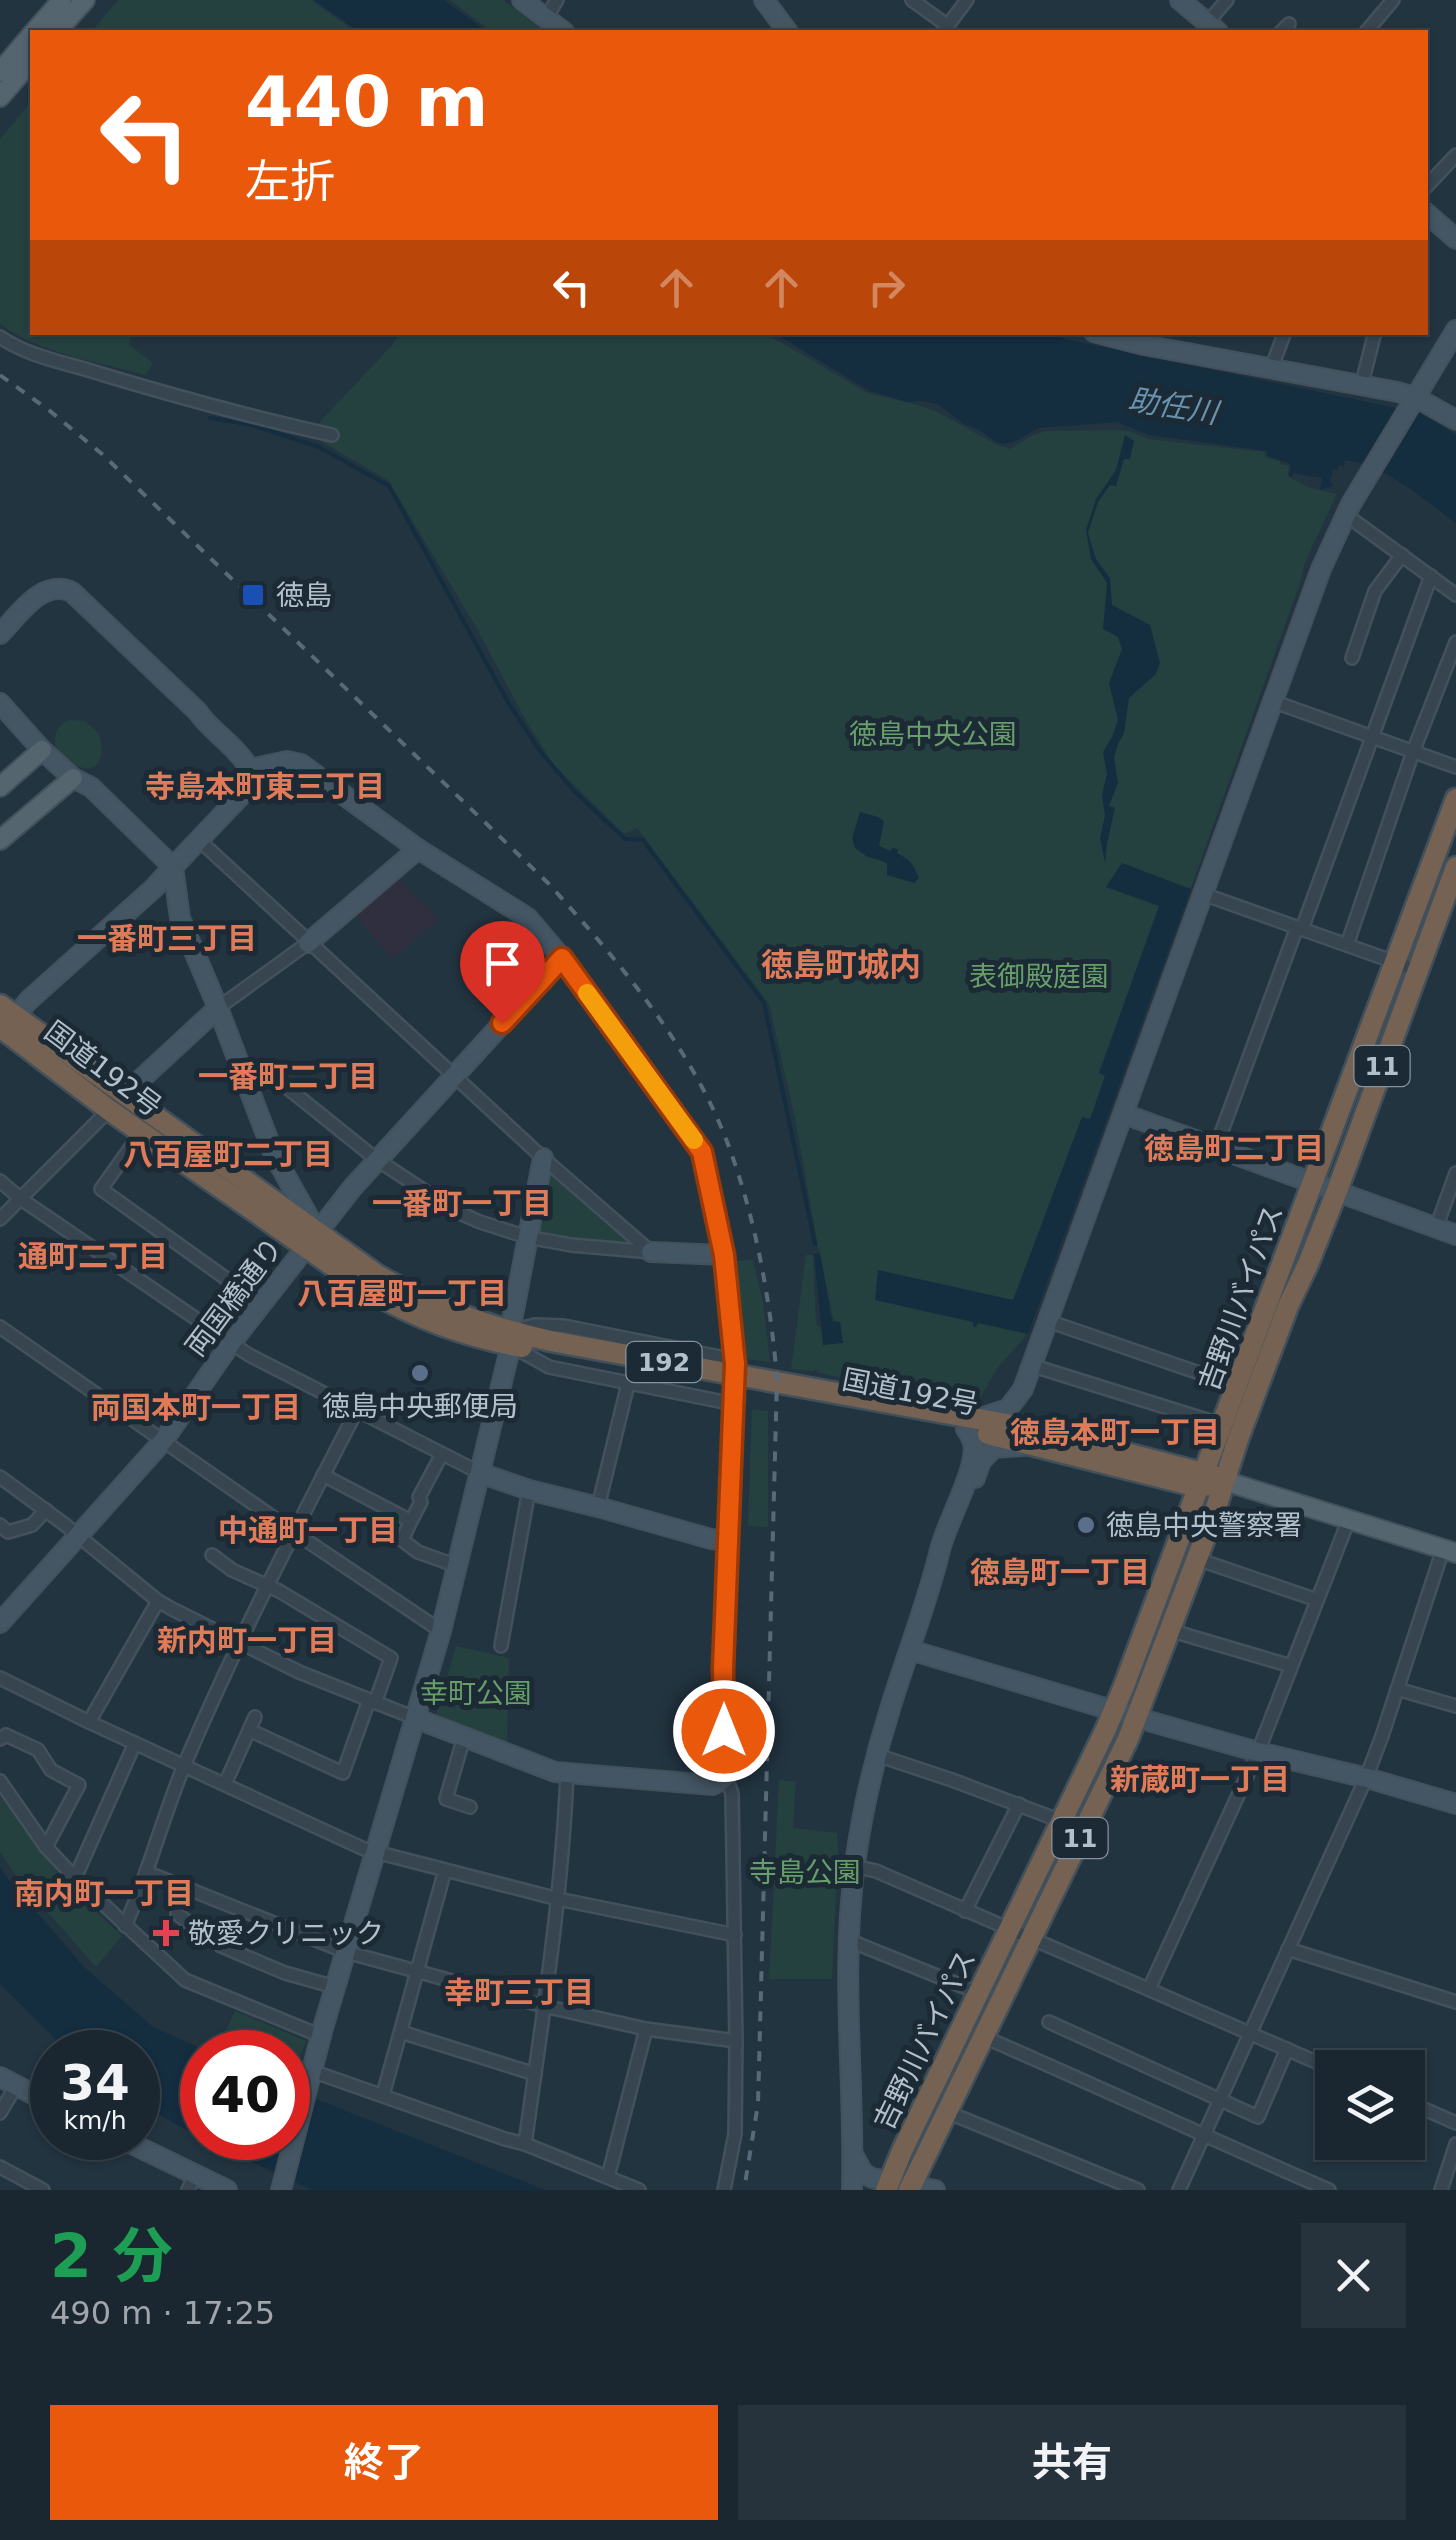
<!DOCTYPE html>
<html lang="ja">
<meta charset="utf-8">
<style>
body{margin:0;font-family:"DejaVu Sans","Noto Sans JP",sans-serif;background:#27333c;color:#f1f3f6;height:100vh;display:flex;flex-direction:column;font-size:38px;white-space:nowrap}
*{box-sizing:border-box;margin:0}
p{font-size:32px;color:#9fa5ab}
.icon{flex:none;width:55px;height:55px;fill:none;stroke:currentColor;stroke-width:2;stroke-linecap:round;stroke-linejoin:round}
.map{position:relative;height:2190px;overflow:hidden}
.sheet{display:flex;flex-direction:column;background:#1a2730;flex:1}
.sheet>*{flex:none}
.top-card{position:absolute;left:30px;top:30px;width:1398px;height:305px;border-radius:0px;box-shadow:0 2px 8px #0004,0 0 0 2px #38444c;background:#ea580c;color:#fff;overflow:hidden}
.controls{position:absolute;left:1315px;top:2050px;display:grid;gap:20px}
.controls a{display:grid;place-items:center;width:110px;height:110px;border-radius:0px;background:#1a2730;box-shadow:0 2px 8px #0004,0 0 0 2px #38444c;font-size:50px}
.speed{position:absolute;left:30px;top:2030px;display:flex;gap:20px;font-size:50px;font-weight:700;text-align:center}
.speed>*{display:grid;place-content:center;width:130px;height:130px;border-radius:50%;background:#1a2730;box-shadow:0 2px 8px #0004,0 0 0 2px #38444c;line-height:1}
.speed small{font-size:25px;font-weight:400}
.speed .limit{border:15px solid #d22;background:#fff;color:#111}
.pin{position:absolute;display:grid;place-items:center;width:85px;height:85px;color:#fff;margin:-102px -42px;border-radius:50% 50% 50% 0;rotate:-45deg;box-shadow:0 0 10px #0007}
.pin .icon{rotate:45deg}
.me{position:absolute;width:110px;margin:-55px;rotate:0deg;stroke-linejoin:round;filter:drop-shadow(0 0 8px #0008)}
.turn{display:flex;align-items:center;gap:35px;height:210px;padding:0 50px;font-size:45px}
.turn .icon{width:130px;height:130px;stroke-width:2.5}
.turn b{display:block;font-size:70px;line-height:85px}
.lanes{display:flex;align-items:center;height:95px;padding:0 50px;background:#0003;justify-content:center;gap:50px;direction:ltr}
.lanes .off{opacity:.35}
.round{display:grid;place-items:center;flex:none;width:105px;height:105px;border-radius:0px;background:#27333c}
.summary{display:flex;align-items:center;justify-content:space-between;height:170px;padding:0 50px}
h1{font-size:60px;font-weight:700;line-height:75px;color:#1e9e55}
.primary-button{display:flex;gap:20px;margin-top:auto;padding:20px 50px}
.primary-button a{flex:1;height:115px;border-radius:0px;background:#ea580c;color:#fff;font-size:40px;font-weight:700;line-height:115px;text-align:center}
.primary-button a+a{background:#27333c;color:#f1f3f6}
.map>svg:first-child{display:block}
.medical{fill:#2f2f40}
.green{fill:#24413f}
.water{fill:#142d3f}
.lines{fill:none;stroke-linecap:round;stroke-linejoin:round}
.stream{stroke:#142d3f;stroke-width:4}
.street-casing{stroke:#42515c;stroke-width:16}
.secondary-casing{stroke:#42515c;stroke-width:22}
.primary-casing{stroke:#42515c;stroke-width:22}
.highway-casing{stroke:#41505b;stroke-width:25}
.street{stroke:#364550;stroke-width:11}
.secondary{stroke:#445563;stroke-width:18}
.primary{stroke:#546570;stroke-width:18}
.highway{stroke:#766252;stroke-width:20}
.rail{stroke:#586a77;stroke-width:4;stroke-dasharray:10 10;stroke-linecap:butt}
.secondary-bridge-casing{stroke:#42515c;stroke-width:22;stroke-linecap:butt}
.secondary-bridge{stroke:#445563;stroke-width:18}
.route-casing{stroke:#983908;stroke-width:25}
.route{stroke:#ea580c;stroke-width:18}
.slow{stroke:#f59e0b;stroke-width:18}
.transit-dot{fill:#1a4fb4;stroke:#1b2a35;stroke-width:4}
.service-dot{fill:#5c6f8a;stroke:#1b2a35;stroke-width:4}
.health-dot{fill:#e0444e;stroke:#1b2a35;stroke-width:4}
.labels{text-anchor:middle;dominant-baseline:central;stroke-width:10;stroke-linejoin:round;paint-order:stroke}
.shield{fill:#1b2a35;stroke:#85939e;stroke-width:2.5}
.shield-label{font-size:25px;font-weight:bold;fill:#b2c0cb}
.poi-label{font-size:28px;fill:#b2c0cb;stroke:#1b2a35;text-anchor:start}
.park-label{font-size:28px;fill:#679e69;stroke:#1b2a35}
.street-label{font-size:28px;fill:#b2c0cb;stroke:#1b2a35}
.water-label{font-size:30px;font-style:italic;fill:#6892ad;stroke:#1b2a35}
.neighbourhood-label{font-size:30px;font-weight:bold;fill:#df7b59;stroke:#1b2a35}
.quarter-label{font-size:32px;font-weight:bold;fill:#df7b59;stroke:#1b2a35}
</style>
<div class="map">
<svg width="1456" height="2190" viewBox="0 0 1456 2190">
<rect width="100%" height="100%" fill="#223440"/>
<path class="medical" d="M 394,875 L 439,919 L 393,959 L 353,913 Z"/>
<g class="green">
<path d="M 118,0 L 311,0 L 356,32 L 91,32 Z"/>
<path d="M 450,0 L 503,0 L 545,32 L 492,32 Z"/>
<path d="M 32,101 L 32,332 L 132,333 L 129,345 L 153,363 L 146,375 C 97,362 42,354 0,324 L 0,139 Z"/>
<path d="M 399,333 L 765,333 L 868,393 L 915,404 L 940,413 L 993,443 L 1010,449 L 1031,436 L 1046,431 L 1114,430 L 1129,431 L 1148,439 L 1265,452 L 1265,457 L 1280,461 L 1280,464 L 1289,466 L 1288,476 C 1302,486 1319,491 1337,494 L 1305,562 L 1300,583 L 1149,1005 L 1024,1338 L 1000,1365 L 978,1400 L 895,1391 L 817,1372 L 817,1369 L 812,1371 L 791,1369 L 806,1255 L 813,1255 L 816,1324 L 819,1327 L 835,1326 L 817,1241 L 796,1123 L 769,1004 L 637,828 L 624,834 L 553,764 L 524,717 L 476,627 L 388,480 L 322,442 L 319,423 L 393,344 Z"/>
<path d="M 70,720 L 85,721 L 99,734 C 111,776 78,777 55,749 C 54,735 56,725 70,720 Z"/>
<path d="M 546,1175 L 556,1177 L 630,1240 L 630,1243 L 547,1237 L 535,1229 Z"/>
<path d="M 753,1260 L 763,1302 L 770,1362 L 746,1359 L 733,1261 Z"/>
<path d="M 752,1409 L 768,1411 L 768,1527 L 748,1526 Z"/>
<path d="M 456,1646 L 509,1658 L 507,1746 L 438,1718 L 436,1715 Z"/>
<path d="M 779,1780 L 796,1782 L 793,1828 L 837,1833 L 838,1848 L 832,1979 L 769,1979 Z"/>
<path d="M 0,1796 L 64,1882 L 122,1936 L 96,1967 L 17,1877 L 0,1852 Z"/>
<path d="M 235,2011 L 306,2041 L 291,2079 L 288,2079 L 288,2052 L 232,2052 L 220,2043 Z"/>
</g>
<g class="water">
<path d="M 314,0 L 444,0 L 488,32 L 359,32 Z"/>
<path d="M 774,333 L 1052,333 L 1065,339 L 1420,413 L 1456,435 L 1456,523 C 1422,499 1387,465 1345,460 L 1344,466 L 1339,465 L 1337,470 L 1333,469 L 1330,480 L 1333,486 L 1320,490 L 1322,478 L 1293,473 L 1291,478 L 1289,475 L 1291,464 L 1267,456 L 1267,451 L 1149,435 L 1118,422 L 1039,428 L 1013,442 L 1004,444 L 996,442 L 980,430 L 964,424 L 937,404 L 923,401 L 907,402 L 870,391 Z"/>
<path d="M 1125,435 L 1134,441 L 1130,459 L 1124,459 L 1116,486 L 1110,485 L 1098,502 L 1088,533 L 1096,559 L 1110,578 L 1112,605 L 1150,625 L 1160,663 L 1156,674 L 1129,698 L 1124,733 L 1118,744 L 1114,757 L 1118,783 L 1109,806 L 1115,808 L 1107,843 L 1105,863 L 1100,838 L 1105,816 L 1102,795 L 1107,774 L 1103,752 L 1112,737 L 1118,720 L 1109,683 L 1122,649 L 1118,637 L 1103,629 L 1107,583 L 1091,559 L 1086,530 L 1096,499 L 1116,470 Z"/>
<path d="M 860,812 L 878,817 L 884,821 L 879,846 L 891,851 L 892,848 L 898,849 L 897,853 C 913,862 912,863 919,878 L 914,883 L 887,875 L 887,863 L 866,856 L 855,848 L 852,838 Z"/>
<path d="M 1122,863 L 1191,889 L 1028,1334 L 978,1323 L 976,1327 L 973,1326 L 973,1322 L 875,1300 L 878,1270 L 1013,1300 L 1082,1117 L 1090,1119 L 1105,1076 L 1099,1073 L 1159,906 L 1106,887 Z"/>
<path d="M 820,1253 L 832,1321 L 840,1322 L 843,1343 L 823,1345 L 814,1254 Z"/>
<path d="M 0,1867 L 8,1879 L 83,1966 L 153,2027 L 210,2052 L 202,2052 L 202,2138 L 288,2138 L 288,2088 L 545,2190 L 312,2190 L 205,2140 L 143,2106 L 138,2103 L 138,2052 L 69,2052 L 0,1984 Z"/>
</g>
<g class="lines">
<path class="stream" d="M 210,418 L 248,424 L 319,447 L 389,486 L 508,702 L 540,751 L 574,791 L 625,839 L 643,840 L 764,1003 L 815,1244"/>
<defs>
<g id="street">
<path d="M 912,0 L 948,26"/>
<path d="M 546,18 L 557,0"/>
<path d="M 1207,23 L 1227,0"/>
<path d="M 943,32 L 967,0"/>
<path d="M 1281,32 L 1289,24"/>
<path d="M 1366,32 L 1393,0"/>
<path d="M 1425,188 L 1456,155"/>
<path d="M 0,337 C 29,357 67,363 101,374 C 178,397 254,418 332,435"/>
<path d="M 1271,369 L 1285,332"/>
<path d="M 1361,387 L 1375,332"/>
<path d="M 1346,515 L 1456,595"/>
<path d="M 1352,658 L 1375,591 L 1402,555"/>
<path d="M 1272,701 L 1456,767"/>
<path d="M 199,840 L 543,1158 L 651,1252"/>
<path d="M 1203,894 L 1417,970"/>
<path d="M 1302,929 L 1431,576"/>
<path d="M 1347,945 L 1413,752 L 1456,642"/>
<path d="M 218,1008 L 308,943"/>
<path d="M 239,1065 L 264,1069 L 376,1159 L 455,1211 L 480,1222 L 527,1237 L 571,1245 L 651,1252"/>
<path d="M 141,1133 L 101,1189 L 249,1295"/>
<path d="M 1216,1147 L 1297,927"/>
<path d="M 0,1181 L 21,1199 L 249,1355 L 480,1473"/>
<path d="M 0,1219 L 109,1110"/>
<path d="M 1436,1228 L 1456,1173"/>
<path d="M 1048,1321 L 1237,1386"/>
<path d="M 0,1327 L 294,1532 L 441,1631"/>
<path d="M 519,1329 L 535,1325 L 564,1326 L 735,1360"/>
<path d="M 517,1349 L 549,1367 L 734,1404"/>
<path d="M 1040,1368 L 1223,1425"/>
<path d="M 323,1475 L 411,1521 L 402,1540 L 418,1552 L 457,1566"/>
<path d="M 0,1477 L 64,1524 L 158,1601 L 174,1610 L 299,1672 L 415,1718"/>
<path d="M 598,1507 L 628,1384"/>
<path d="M 411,1521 L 421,1502 L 419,1497 L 442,1454"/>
<path d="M 0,1525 L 8,1532 L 32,1525 L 46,1510"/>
<path d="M 212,1555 L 232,1570 L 279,1591 L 391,1658 L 375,1703"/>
<path d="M 1197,1559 L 1317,1600"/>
<path d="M 1169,1630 L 1291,1666"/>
<path d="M 501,1646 L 529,1490"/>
<path d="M 0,1678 L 89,1722 L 364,1849 L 558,1899 L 735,1935"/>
<path d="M 1397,1689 L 1456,1706"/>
<path d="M 89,1722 L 158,1601"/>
<path d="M 249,1730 L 343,1773 L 369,1700"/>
<path d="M 464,1737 L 446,1799 L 470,1807"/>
<path d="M 0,1739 L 6,1735 L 38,1750 L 51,1770 L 79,1785 L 46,1847"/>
<path d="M 877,1755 L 952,1780 L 1061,1821"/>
<path d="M 0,1781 L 46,1847 L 75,1878 L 185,1980 L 321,2036"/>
<path d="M 225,1784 L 255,1717"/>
<path d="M 854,1866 L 876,1871 L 1332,2069"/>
<path d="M 146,1872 L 346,1952 L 544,2006 L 646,2029 L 736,2041"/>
<path d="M 75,1878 L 135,1743"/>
<path d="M 965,1911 L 1019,1804"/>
<path d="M 177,1914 L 221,1946 L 285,1973 L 335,1987"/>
<path d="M 125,1926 C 149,1873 163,1815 186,1761 C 237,1641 297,1526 357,1410"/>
<path d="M 848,1940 L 979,1993"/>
<path d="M 1288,1949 L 1456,2002"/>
<path d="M 1149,1989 L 1258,1752 L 1349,1519"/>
<path d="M 1049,2022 L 1258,2117 L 1287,2049"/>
<path d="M 401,2032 L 535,2074"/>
<path d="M 984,2037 C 1099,2087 1213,2140 1329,2190"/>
<path d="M 312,2071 L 505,2139 L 525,2144 L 639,2190"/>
<path d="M 383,2095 L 445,1870"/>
<path d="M 1408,2102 L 1456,2123"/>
<path d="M 947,2112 L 1138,2190"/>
<path d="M 0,2113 L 16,2086"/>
<path d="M 525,2144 C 542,2020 562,1898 567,1773"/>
<path d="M 0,2167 L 43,2190"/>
<path d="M 608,2177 L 646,2029"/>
<path d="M 188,2190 L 195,2175"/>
<path d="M 724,2190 L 735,2134 L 736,2041 L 732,1794 L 726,1777"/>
<path d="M 1179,2190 L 1366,1778 L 1382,1736 L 1443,1549"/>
<path d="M 1441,2190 L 1456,2144"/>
</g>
<g id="secondary">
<path d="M 522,0 L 564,32"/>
<path d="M 764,0 L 788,32"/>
<path d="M 1180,0 L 1218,32"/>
<path d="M 1425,212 L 1456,239"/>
<path d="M 1094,332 L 1144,345 L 1398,392 L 1415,397 L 1456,420"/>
<path d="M 0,634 C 19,615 42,578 72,592 L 198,712 C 213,736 256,756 250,786 L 173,867 L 91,787 L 73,778 L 42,750 L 0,703"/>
<path d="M 250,769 L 287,761 L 301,764 L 418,849 L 528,918 L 562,958 L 702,1152 L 724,1255 L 735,1364"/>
<path d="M 173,867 L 180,918 L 218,1008 L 274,1155 L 317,1232"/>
<path d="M 308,943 L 418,849"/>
<path d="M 16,1016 L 28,1001 L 154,888 L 173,867"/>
<path d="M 126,1097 L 139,1081 L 218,1008"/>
<path d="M 1124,1114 L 1456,1235"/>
<path d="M 651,1252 L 724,1255"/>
<path d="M 510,1331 L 543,1158"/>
<path d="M 978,1419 L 1008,1409 L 1023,1389 L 1321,569 L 1351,504 L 1456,330"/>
<path d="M 480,1473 L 529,1490 L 598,1507 L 711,1539 L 728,1541"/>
<path d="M 975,1478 L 981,1461 L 994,1448 L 1022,1446"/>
<path d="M 0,1623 L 163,1441 L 231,1343 L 353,1187 L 562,958"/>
<path d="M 910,1650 L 1152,1722 L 1258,1752 L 1367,1778 L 1456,1804"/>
<path d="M 415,1718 L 555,1772 L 713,1785 L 726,1777 L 724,1770 L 723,1668 L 734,1399"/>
<path d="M 0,2077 L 52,2104"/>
<path d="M 120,2138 L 227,2190"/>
<path d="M 855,2158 L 863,2173 L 872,2178 L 935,2190"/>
<path d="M 281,2190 L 323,2028 L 441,1631 L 511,1345"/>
<path d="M 852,2190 C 855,2082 840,1973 855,1864 C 862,1812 874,1760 890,1709 C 906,1656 927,1604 940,1550 C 946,1523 979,1467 973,1442 C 971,1437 969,1433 966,1429"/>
</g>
<g id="primary">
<path d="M 34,32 L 62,0"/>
<path d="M 56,32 L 85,0"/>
<path d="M 0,72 L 32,34"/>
<path d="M 0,97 L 32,60"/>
<path d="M 0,787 L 42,750"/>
<path d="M 0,840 L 73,778"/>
<path d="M 1225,1481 L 1456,1553"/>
</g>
<g id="highway">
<path d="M 0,1005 L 377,1275 C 435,1308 485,1326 551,1341 L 1033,1429 L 1214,1476"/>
<path d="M 0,1027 L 109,1110 L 366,1289 C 418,1319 463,1336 522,1347"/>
<path d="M 988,1434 L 1199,1487 L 1212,1484"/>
<path d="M 886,2190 L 902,2151 L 1106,1729 L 1124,1686 L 1456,799"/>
<path d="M 909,2190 L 1128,1739 L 1214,1514 L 1238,1439 L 1288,1306 L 1308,1264 L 1337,1191 L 1456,867"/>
</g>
</defs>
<use href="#street" class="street-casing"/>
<use href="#secondary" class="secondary-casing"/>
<use href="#primary" class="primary-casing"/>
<use href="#highway" class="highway-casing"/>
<use href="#street" class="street"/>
<use href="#secondary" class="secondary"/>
<use href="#primary" class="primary"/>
<use href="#highway" class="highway"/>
<path class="rail" d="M 0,375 L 50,411 L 102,454 L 548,883 C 616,958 689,1044 726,1139 C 755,1215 770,1297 777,1378 L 758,2104 L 744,2190"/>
<defs>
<path id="secondary-bridge" d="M 734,1399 L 735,1364"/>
</defs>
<use href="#secondary-bridge" class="secondary-bridge-casing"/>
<use href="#secondary-bridge" class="secondary-bridge"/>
</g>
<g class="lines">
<defs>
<path id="route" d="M 502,1023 L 562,958 L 702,1152 L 724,1255 L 735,1364 L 723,1668 L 724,1731"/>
</defs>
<use href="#route" class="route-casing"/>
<use href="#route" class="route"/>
<path class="slow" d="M 587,993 L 694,1140"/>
</g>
<rect class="transit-dot" x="241" y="583" width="24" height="24" rx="5"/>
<g class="service-dot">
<circle cx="420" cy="1373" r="10"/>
<circle cx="1086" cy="1525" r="10"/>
</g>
<path class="health-dot" d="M161 1918h10v10h10v10h-10v10h-10v-10h-10v-10h10z"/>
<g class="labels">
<g class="shield">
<rect x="1354.5" y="1046" width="55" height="40" rx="8"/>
<rect x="626.5" y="1342" width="75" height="40" rx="8"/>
<rect x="1052.5" y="1818" width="55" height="40" rx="8"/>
</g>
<g class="shield-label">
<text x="1382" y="1066">11</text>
<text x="664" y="1362">192</text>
<text x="1080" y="1838">11</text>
</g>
<g class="poi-label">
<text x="276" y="595">徳島</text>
<text x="420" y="1406" text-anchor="middle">徳島中央郵便局</text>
<text x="1106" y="1525">徳島中央警察署</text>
<text x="188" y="1933">敬愛クリニック</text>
</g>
<g class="park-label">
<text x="933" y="734">徳島中央公園</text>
<text x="1039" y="976">表御殿庭園</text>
<text x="476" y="1693">幸町公園</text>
<text x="805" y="1872">寺島公園</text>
</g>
<g class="street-label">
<text transform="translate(103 1069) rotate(37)">国道192号</text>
<text transform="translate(234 1297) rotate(-53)">両国橋通り</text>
<text transform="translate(1241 1298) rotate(-70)">吉野川バイパス</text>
<text transform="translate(910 1392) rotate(11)">国道192号</text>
<text transform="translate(925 2040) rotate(-64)">吉野川バイパス</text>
</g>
<g class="water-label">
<text transform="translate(1173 406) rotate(9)">助任川</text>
</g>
<g class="neighbourhood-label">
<text x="265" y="786">寺島本町東三丁目</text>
<text x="167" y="938">一番町三丁目</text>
<text x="288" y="1076">一番町二丁目</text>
<text x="1234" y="1148">徳島町二丁目</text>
<text x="228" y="1154">八百屋町二丁目</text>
<text x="462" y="1203">一番町一丁目</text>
<text x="93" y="1256">通町二丁目</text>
<text x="402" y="1293">八百屋町一丁目</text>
<text x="196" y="1407">両国本町一丁目</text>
<text x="1115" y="1432">徳島本町一丁目</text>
<text x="308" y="1530">中通町一丁目</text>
<text x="1060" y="1572">徳島町一丁目</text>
<text x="247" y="1640">新内町一丁目</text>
<text x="1200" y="1779">新蔵町一丁目</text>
<text x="104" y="1893">南内町一丁目</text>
<text x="519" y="1992">幸町三丁目</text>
</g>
<g class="quarter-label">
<text x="841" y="965">徳島町城内</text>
</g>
</g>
</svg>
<div class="controls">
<a><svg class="icon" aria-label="layers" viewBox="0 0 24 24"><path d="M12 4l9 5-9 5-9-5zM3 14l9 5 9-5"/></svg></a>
</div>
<div class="speed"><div>34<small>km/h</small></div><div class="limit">40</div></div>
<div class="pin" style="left:502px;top:1023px;background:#d93025"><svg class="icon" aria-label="arrive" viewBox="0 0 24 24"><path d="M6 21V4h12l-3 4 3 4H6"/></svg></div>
<svg class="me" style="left:724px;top:1731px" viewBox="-20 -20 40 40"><circle r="17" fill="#ea580c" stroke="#fff" stroke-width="3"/><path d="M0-11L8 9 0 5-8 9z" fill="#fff"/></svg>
<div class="top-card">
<div class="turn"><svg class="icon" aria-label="left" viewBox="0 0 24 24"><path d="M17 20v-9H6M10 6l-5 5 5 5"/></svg><div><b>440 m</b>左折</div></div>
<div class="lanes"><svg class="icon" aria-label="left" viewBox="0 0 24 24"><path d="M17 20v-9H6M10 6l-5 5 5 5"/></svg><svg class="icon off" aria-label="ahead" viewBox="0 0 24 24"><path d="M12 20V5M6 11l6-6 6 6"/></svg><svg class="icon off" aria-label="ahead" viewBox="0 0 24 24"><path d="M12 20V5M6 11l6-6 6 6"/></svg><svg class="icon off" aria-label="right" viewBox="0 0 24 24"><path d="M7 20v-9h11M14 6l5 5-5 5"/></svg></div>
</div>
</div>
<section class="sheet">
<div class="summary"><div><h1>2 分</h1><p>490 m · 17:25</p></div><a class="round"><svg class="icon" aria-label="close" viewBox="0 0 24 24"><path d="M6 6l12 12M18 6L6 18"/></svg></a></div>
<div class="primary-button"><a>終了</a><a>共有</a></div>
</section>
